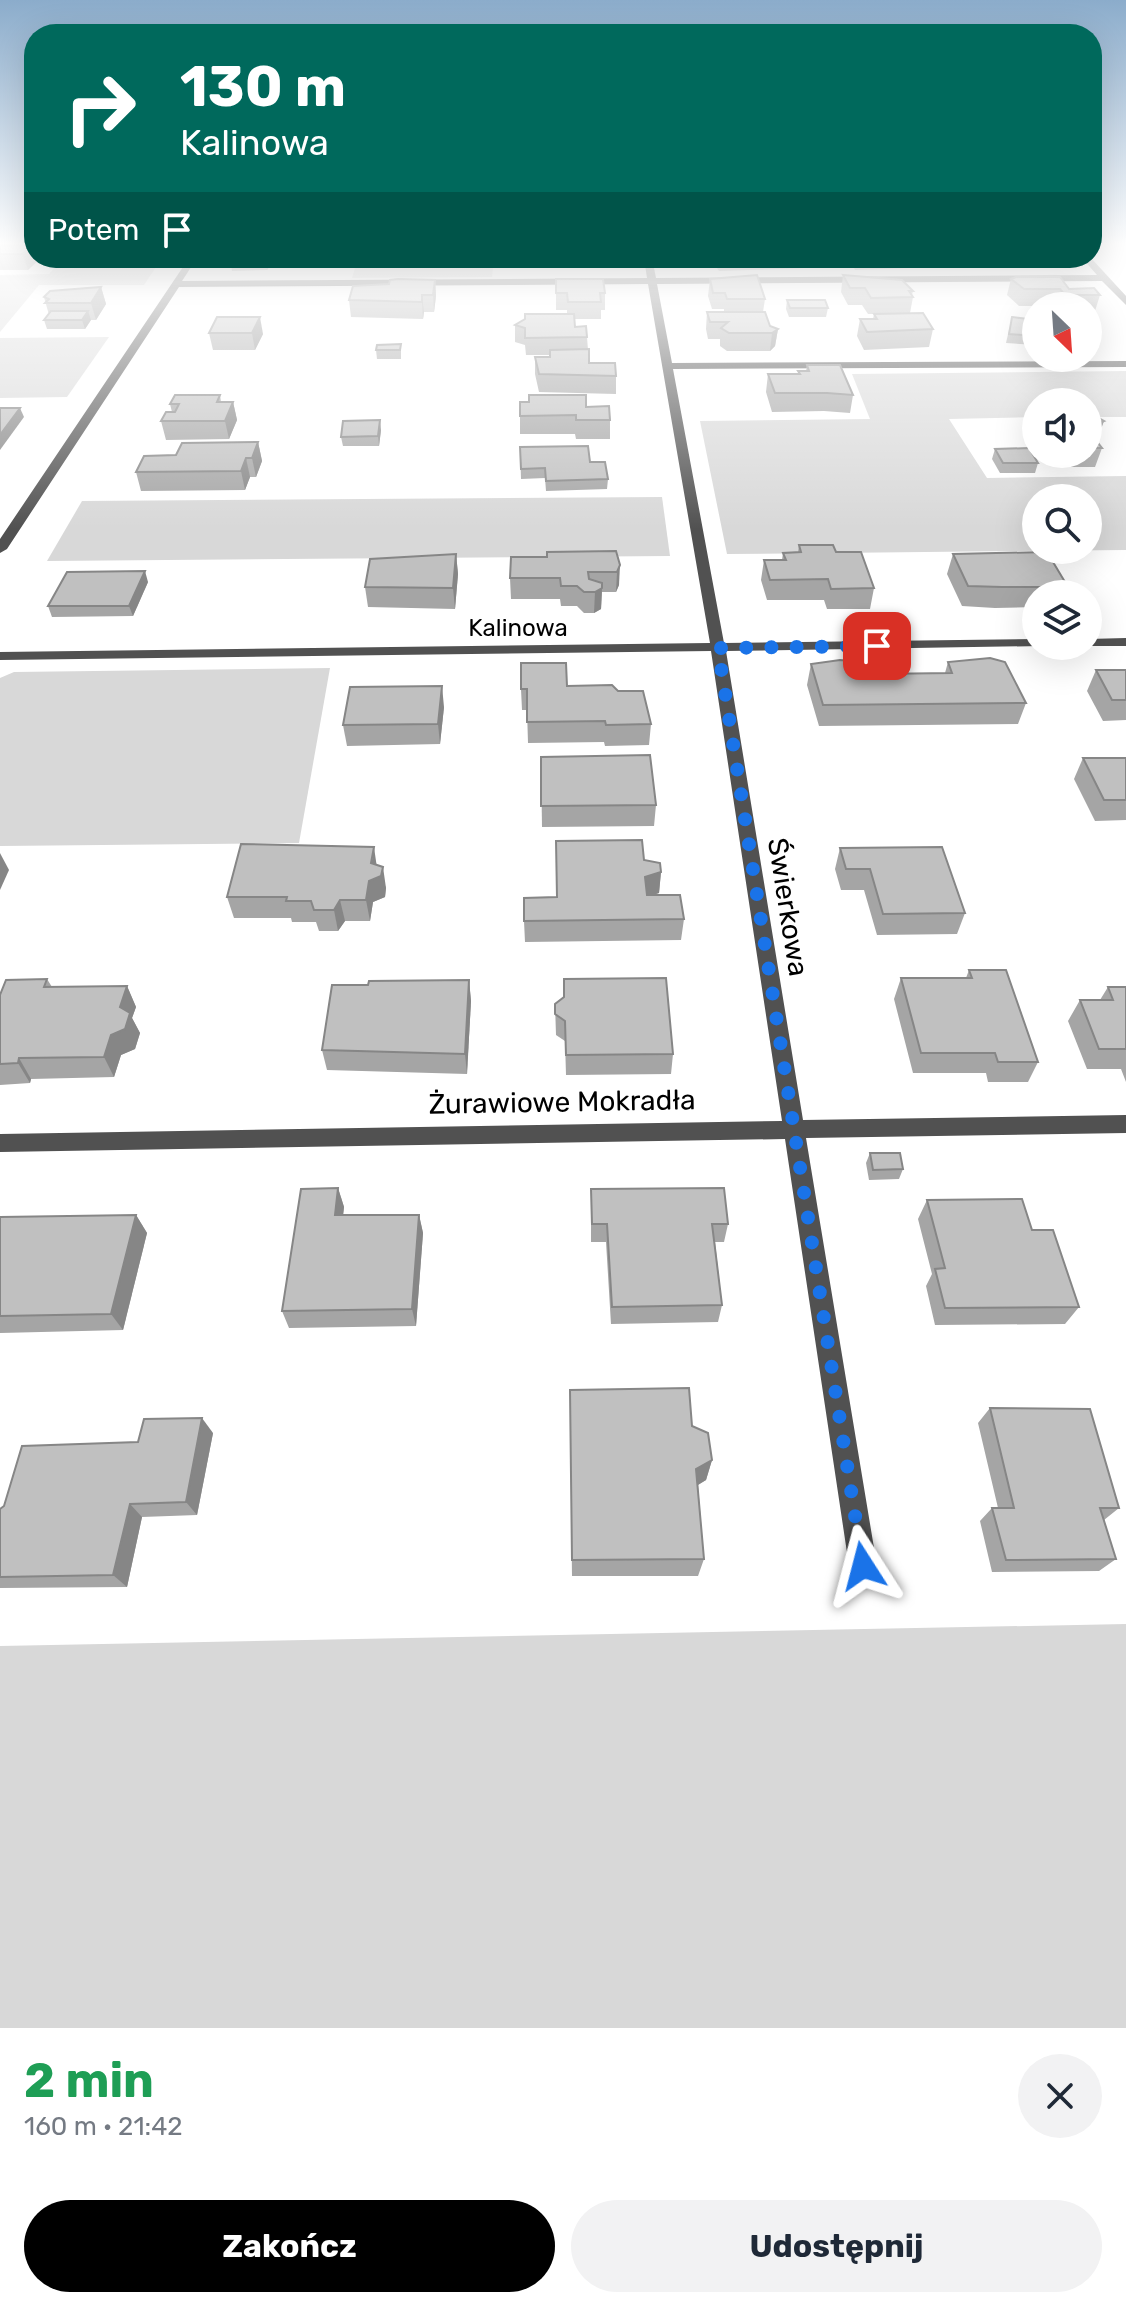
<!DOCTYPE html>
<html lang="pl">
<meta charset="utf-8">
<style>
body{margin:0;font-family:Rubik,sans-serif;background:#f2f2f3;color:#1f2937;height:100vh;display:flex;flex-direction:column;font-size:30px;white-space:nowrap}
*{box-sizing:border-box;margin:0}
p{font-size:26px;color:#747a83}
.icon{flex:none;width:44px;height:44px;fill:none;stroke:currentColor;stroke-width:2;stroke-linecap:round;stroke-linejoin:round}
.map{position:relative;height:2028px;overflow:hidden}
.sheet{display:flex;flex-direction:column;background:#fff;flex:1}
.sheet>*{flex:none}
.hud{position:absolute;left:24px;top:24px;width:1078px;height:244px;border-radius:32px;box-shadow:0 8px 32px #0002;background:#00695c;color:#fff;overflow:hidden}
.needle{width:52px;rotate:155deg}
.controls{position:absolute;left:1022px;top:292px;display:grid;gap:16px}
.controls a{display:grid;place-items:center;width:80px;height:80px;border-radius:50%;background:#fff;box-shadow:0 8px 32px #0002;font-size:40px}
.pin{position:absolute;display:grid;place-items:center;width:68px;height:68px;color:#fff;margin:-34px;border-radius:16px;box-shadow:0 4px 12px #0006}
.me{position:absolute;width:88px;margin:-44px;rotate:351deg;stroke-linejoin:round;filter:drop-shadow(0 0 6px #0008)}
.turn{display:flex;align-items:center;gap:28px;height:168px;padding:0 24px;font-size:36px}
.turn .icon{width:104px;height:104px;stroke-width:2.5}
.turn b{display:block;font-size:56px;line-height:68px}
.then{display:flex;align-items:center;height:76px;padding:0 24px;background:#0003;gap:16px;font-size:30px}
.round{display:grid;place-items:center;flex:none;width:84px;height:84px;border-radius:42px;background:#f2f2f3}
.head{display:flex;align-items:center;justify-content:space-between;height:136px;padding:0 24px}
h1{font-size:48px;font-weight:700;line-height:60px;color:#1e9e55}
.button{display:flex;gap:16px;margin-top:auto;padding:16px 24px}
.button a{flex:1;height:92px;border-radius:48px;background:#000;color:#fff;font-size:32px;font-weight:700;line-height:92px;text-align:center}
.button a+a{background:#f2f2f3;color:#1f2937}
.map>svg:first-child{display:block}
.green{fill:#d8d8d8;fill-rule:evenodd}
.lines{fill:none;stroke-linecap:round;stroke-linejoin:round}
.minor{fill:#515151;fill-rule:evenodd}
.wall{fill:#a5a5a5}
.shaded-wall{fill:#868686}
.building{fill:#c0c0c0;stroke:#868686;stroke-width:2}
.route{stroke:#1a73e8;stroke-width:14;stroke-dasharray:0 25.2}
.labels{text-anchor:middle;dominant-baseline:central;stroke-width:8;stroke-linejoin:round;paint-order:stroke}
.far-street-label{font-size:24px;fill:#000;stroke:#fff}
.street-label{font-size:28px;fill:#000;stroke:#fff}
</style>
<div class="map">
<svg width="1126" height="2028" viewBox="0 0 1126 2028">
<rect width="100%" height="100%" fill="#fff"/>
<g class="green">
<path d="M 63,258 L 162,258 L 144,285 L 39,285 L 0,332 L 0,275 L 49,274 Z"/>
<path d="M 358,258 L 494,258 L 492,277 L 352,278 Z"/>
<path d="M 109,337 L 67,397 L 0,398 L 0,338 Z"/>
<path d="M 1126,371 L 1126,417 L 1088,417 L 1088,402 L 1036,402 L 1036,417 L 949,419 L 987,478 L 1126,476 L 1126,550 L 727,554 L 700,421 L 870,419 L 852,374 ZM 1036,498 L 1088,498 L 1088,550 L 1036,550 Z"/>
<path d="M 662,497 L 670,556 L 47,561 L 82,501 Z"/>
<path d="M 330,668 L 299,843 L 0,846 L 0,678 L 14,672 Z"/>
<path d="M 1126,1624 L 1126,2028 L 0,2028 L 0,1646 Z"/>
</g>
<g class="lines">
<g class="minor">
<path d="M 189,258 L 197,258 L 182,281 L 647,278 L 644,258 L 652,258 L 656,278 L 1097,275 L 1082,258 L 1091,258 L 1126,296 L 1126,305 L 1102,281 L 657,284 L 672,363 L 1126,361 L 1126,367 L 673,369 L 724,643 L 1036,639 L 1036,646 L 1041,646 L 726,651 L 803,1120 L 1126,1115 L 1126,1133 L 806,1138 L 877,1566 L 873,1576 L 863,1580 L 853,1576 L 849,1566 L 785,1139 L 0,1152 L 0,1134 L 782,1121 L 711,651 L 0,660 L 0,652 L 710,643 L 648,284 L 179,287 L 7,549 L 0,553 L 0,539 Z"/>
<path d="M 1126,638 L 1126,646 L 1083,646 L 1088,646 L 1088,639 Z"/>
</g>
</g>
<g class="wall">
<path d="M 0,245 L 34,245 L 28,270 L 0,270 Z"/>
<path d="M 230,258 L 281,258 L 277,267 L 269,267 L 267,270 L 232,271 Z"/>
<path d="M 510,258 L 583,258 L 583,267 L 511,267 Z"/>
<path d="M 700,258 L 832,258 L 833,260 L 831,268 L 806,268 L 805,267 L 805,268 L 719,271 L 717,268 L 702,268 Z"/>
<path d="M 849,258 L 910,258 L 908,268 L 855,270 Z"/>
<path d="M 1003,258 L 1052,258 L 1051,264 L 1008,264 Z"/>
<path d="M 843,275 L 913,291 L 912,295 L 913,297 L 910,313 L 933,329 L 929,347 L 864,350 L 857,336 L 860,319 L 873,319 L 874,314 L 868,314 L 862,305 L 848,305 L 841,292 Z"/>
<path d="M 556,279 L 605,293 L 605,310 L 601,310 L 601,319 L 575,319 L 575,327 L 587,337 L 589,363 L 616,376 L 616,394 L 539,392 L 535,374 L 535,357 L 550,357 L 550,355 L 526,355 L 525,345 L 515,342 L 515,325 L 567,314 L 567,310 L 556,310 Z"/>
<path d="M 710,279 L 765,299 L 763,312 L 770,326 L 778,329 L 775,346 L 770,351 L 727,351 L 720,346 L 720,339 L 708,339 L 706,329 L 707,312 L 724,312 L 724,309 L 712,309 L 708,296 Z"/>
<path d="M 1011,279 L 1069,289 L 1100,295 L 1095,311 L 1088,311 L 1088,306 L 1019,306 L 1007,295 Z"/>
<path d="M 435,280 L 436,296 L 434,312 L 424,312 L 423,319 L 351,317 L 349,300 L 389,284 Z"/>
<path d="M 101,287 L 106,304 L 96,320 L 91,320 L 85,329 L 47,329 L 44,320 L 49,315 L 44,297 Z"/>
<path d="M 787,300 L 828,308 L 826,317 L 789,317 L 786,309 Z"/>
<path d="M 217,317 L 263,334 L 255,350 L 213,350 L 209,333 Z"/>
<path d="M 1012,317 L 1036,320 L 1036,345 L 1006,343 Z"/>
<path d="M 401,344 L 401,359 L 377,359 L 376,350 Z"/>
<path d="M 807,365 L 853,395 L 850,413 L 824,411 L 772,412 L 766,392 L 768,374 L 798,374 L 798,371 L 806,371 Z"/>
<path d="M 220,395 L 221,402 L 233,402 L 237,420 L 229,439 L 166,440 L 161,421 L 172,412 L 170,404 Z"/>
<path d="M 520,402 L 586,407 L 610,420 L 610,439 L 576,439 L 575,434 L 520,434 Z"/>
<path d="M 1029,410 L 1036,410 L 1036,447 L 1024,429 Z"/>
<path d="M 1088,416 L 1104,421 L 1096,440 L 1102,448 L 1095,467 L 1060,467 L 1051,454 L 1041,454 L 1088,454 Z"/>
<path d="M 381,430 L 379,446 L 343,446 L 341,437 Z"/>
<path d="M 258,442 L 262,461 L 256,477 L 250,477 L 245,490 L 141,491 L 136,472 L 176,455 Z"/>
<path d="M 520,447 L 590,462 L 608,479 L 607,489 L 546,491 L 545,478 L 521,479 Z"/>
<path d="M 995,449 L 1038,463 L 1035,473 L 1000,473 L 992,459 Z"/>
<path d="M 799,545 L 836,552 L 874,588 L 870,609 L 827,609 L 824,600 L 767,600 L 761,580 L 764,560 L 782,560 L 783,553 L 798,552 Z"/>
<path d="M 616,551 L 619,585 L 616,592 L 602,592 L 601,609 L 594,613 L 584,613 L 577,606 L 561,606 L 560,599 L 511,599 L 510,578 L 547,557 Z"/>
<path d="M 456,554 L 458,574 L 455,609 L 368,607 L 365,587 Z"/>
<path d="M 953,554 L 1068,587 L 1065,594 L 1036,594 L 1036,607 L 995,608 L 962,606 L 947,574 Z"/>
<path d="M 148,582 L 133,616 L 52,617 L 48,606 Z"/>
<path d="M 948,662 L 1026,703 L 1018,724 L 819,726 L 807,685 L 811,664 L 872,674 L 945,673 Z"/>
<path d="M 1096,670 L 1126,670 L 1126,720 L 1103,721 L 1087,691 Z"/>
<path d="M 567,686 L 651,724 L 649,745 L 605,746 L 604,742 L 528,743 L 527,710 L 522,710 L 521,689 Z"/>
<path d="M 444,707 L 440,744 L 347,746 L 343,725 Z"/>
<path d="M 541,757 L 656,805 L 654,826 L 542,827 Z"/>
<path d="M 1083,758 L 1126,758 L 1126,820 L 1095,821 L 1074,779 Z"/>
<path d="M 840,848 L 965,913 L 957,934 L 877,935 L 864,890 L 841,890 L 835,869 Z"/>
<path d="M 644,860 L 661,872 L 659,893 L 652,895 L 684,919 L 681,940 L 525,942 L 524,921 L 557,897 Z"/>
<path d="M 377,865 L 386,888 L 385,897 L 373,902 L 370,921 L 345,921 L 338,931 L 319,931 L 316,922 L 292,922 L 291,918 L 234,918 L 227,897 Z"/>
<path d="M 969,970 L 1038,1062 L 1028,1082 L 988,1082 L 986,1073 L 913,1073 L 894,999 L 901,978 L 966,978 Z"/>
<path d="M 47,979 L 52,987 L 127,986 L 136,1007 L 132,1018 L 140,1033 L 135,1049 L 121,1055 L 114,1077 L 31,1079 L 30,1083 L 0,1085 L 0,995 Z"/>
<path d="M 469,980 L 471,1001 L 467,1074 L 327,1070 L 322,1050 L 368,985 Z"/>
<path d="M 1108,987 L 1126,987 L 1126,1082 L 1121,1069 L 1087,1069 L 1068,1021 L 1080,1000 L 1100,1000 Z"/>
<path d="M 555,1004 L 673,1054 L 671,1074 L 566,1075 L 565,1041 L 556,1035 Z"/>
<path d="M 870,1153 L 903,1169 L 899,1179 L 869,1180 L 866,1163 Z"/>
<path d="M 338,1188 L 344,1207 L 343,1215 L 419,1215 L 423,1233 L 416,1326 L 289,1328 L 282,1311 Z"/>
<path d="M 591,1189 L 728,1224 L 724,1242 L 715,1242 L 722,1305 L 718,1322 L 611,1324 L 606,1242 L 591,1242 Z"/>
<path d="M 927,1200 L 1032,1230 L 1079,1307 L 1065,1324 L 935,1325 L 926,1286 L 932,1274 L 918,1219 Z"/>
<path d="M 136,1215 L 147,1233 L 123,1330 L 0,1333 L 0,1217 Z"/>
<path d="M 990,1408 L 1119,1508 L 1104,1520 L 1116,1559 L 1099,1571 L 992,1572 L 980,1521 L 992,1508 L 998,1508 L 978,1423 Z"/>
<path d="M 570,1412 L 692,1426 L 712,1460 L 706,1480 L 698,1485 L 704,1559 L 698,1576 L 572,1576 Z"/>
<path d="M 213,1433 L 197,1515 L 142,1517 L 127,1587 L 0,1588 L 0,1509 L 138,1442 Z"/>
</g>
<g class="shaded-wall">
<path d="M 32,245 L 34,245 L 34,258 L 41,258 L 28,270 L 23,254 Z"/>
<path d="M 265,258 L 268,258 L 269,267 L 267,270 Z"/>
<path d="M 275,258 L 281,258 L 277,267 Z"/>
<path d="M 435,280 L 436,296 L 434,312 L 433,295 Z"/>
<path d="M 101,287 L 106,304 L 96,320 L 91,303 Z"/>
<path d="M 422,295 L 424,312 L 423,319 L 422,302 Z"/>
<path d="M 88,311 L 91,320 L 85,329 L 82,320 Z"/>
<path d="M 260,317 L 263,334 L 255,350 L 252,333 Z"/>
<path d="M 778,329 L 775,346 L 770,351 L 772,333 Z"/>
<path d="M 233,402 L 237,420 L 229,439 L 225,421 Z"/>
<path d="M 20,408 L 24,417 L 0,450 L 0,435 Z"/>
<path d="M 380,420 L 381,430 L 379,446 L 378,436 Z"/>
<path d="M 1104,421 L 1097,440 L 1096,440 L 1099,430 L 1095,424 Z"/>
<path d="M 258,442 L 262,461 L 256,477 L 252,458 Z"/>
<path d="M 246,458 L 250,477 L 245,490 L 241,471 Z"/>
<path d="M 456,554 L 458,574 L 455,609 L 453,588 Z"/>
<path d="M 620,565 L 619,585 L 616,592 L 617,572 Z"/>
<path d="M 145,571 L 148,582 L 133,616 L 129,606 Z"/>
<path d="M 602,588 L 601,609 L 594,613 L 595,592 Z"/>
<path d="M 442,686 L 444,707 L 440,744 L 438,724 Z"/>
<path d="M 374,847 L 377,868 L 383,867 L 386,888 L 385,897 L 373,902 L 370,921 L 366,900 Z"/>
<path d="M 0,853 L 9,870 L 0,890 Z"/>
<path d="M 661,872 L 659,893 L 644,898 L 645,877 Z"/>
<path d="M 340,900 L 345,921 L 338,931 L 334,910 Z"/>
<path d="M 469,980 L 471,1001 L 467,1074 L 465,1054 Z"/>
<path d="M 127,986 L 136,1007 L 132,1018 L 140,1033 L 135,1049 L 121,1055 L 114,1077 L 104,1057 Z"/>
<path d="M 19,1058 L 31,1079 L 30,1083 L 18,1063 Z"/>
<path d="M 338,1188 L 344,1207 L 341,1234 L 335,1215 Z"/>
<path d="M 136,1215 L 147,1233 L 123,1330 L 111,1314 Z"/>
<path d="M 419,1215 L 423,1233 L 416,1326 L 412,1309 Z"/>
<path d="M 202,1418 L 213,1433 L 197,1515 L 186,1502 Z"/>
<path d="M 712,1460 L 706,1480 L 691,1489 L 696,1469 Z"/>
<path d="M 130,1504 L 142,1517 L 127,1587 L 113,1575 Z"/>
</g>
<g class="building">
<path d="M 0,245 L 32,245 L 23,254 L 0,254 Z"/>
<path d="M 806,258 L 832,258 L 833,260 L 807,260 Z"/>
<path d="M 757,275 L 765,299 L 727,299 L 725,293 L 713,293 L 710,279 Z"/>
<path d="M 843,275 L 902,280 L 913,291 L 909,291 L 913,297 L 871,298 L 865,288 L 850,288 Z"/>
<path d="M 1016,277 L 1060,277 L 1069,289 L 1094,288 L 1100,295 L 1065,295 L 1060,289 L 1024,289 L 1011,279 Z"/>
<path d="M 398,279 L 435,280 L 433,295 L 422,295 L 422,302 L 349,300 L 353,286 L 389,284 L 390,280 Z"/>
<path d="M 556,279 L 603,279 L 605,293 L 600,293 L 601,302 L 568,302 L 567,293 L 556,293 Z"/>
<path d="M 101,287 L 91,303 L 45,303 L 49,299 L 44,297 L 50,291 Z"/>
<path d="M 787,300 L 825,300 L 828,308 L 790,308 Z"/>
<path d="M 51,311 L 88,311 L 82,320 L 44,320 Z"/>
<path d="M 707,312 L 765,312 L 770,326 L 778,329 L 772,333 L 729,333 L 721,328 L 728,322 L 710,322 Z"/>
<path d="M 923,313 L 933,329 L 867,332 L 860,319 L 877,319 L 874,314 Z"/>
<path d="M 525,314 L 574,314 L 575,327 L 586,326 L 587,337 L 525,338 L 525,328 L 515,325 L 525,319 Z"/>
<path d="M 217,317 L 260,317 L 252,333 L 209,333 Z"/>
<path d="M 1012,317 L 1036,320 L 1036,336 L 1009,334 Z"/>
<path d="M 401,344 L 400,350 L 376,350 L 377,345 Z"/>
<path d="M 589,349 L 589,363 L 615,363 L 616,376 L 539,374 L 535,357 L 550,357 L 550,350 Z"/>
<path d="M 807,365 L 840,365 L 853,395 L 827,393 L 775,393 L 768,374 L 800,374 L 798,371 L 809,371 Z"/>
<path d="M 175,395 L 220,395 L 217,402 L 233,402 L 225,421 L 161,421 L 166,412 L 175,412 L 179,404 L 170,404 Z"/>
<path d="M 529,395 L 586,395 L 586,407 L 609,406 L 610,420 L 576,420 L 576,415 L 520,416 L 520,402 L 529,402 Z"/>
<path d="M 0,408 L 20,408 L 0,435 Z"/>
<path d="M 1029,410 L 1036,410 L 1036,420 Z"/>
<path d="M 1093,415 L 1104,421 L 1095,424 L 1099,430 L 1088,430 L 1102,448 L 1088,448 L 1088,416 Z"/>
<path d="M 380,420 L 378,436 L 341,437 L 343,421 Z"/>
<path d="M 258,442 L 252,458 L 246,458 L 241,471 L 136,472 L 144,456 L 176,455 L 182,443 Z"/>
<path d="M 588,446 L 590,462 L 605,462 L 608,479 L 546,481 L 545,468 L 521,469 L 520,447 Z"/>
<path d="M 1029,448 L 1038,463 L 1003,463 L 995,449 Z"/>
<path d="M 799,545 L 833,545 L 836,552 L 861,552 L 874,588 L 831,589 L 828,579 L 770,580 L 764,560 L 786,560 L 783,553 L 801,552 Z"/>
<path d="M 616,551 L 620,565 L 617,572 L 588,572 L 589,579 L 602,583 L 602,588 L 595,592 L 584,592 L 577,586 L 561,586 L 560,578 L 510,578 L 511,557 L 547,557 L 547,552 Z"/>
<path d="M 1047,552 L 1068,587 L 1002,587 L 968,586 L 953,554 Z"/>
<path d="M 456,554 L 453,588 L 365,587 L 370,559 Z"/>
<path d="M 145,571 L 129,606 L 48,606 L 67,572 Z"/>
<path d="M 990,658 L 1005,662 L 1026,703 L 823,705 L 811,664 L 840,660 L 869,663 L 872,674 L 952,673 L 948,662 Z"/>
<path d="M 521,663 L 566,663 L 567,686 L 612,685 L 618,691 L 643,691 L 651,724 L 606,725 L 605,721 L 527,722 L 527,689 L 521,689 Z"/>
<path d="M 1096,670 L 1126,670 L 1126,700 L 1112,700 Z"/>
<path d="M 442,686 L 438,724 L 343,725 L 350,687 Z"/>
<path d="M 650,755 L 656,805 L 541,806 L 541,757 Z"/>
<path d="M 1083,758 L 1126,758 L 1126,800 L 1104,800 Z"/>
<path d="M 642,840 L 644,860 L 660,863 L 661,872 L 645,877 L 647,895 L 680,895 L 684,919 L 524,921 L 524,898 L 557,897 L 556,841 Z"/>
<path d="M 241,844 L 374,847 L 371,863 L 383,867 L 381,876 L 369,881 L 366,900 L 340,900 L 334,910 L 314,910 L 311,901 L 286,901 L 287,897 L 227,897 Z"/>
<path d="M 942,847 L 965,913 L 883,914 L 870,869 L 846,869 L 840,848 Z"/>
<path d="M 969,970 L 1006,970 L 1038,1062 L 998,1062 L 995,1053 L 921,1053 L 901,978 L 972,978 Z"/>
<path d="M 666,978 L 673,1054 L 566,1055 L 565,1021 L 555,1014 L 555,1004 L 564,997 L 564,979 Z"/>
<path d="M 47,979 L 44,987 L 127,986 L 120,1007 L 130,1013 L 125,1029 L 111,1035 L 104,1057 L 19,1058 L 18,1063 L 0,1064 L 0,995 L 6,980 Z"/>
<path d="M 469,980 L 465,1054 L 322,1050 L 332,985 L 368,985 L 369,981 Z"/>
<path d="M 1108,987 L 1126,987 L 1126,1049 L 1099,1049 L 1080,1000 L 1113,1000 Z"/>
<path d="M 870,1153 L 900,1153 L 903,1169 L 873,1170 Z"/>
<path d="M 338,1188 L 335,1215 L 419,1215 L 412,1309 L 282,1311 L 301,1189 Z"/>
<path d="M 724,1188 L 728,1224 L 712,1224 L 722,1305 L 612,1307 L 607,1224 L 592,1224 L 591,1189 Z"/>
<path d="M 1022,1199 L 1032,1230 L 1053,1230 L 1079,1307 L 945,1308 L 935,1269 L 945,1268 L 927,1200 Z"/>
<path d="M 136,1215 L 111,1314 L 0,1316 L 0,1217 Z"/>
<path d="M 689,1388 L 692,1426 L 708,1433 L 712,1460 L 696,1469 L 704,1559 L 572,1560 L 570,1390 Z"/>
<path d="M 990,1408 L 1090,1409 L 1119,1508 L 1100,1508 L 1116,1559 L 1006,1560 L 992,1508 L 1014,1508 Z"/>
<path d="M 202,1418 L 186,1502 L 130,1504 L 113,1575 L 0,1577 L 0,1509 L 4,1506 L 22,1446 L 138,1442 L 144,1419 Z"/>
</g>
<linearGradient id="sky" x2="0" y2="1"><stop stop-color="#8baccb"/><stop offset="0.46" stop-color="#fff"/><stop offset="1" stop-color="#fff" stop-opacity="0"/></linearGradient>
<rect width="1126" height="529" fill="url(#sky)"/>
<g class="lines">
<path class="route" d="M 863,1566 L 718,648 L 877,646"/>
</g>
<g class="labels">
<g class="far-street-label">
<text x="518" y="628">Kalinowa</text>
</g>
<g class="street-label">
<text transform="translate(788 907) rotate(81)">Świerkowa</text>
<text transform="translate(562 1102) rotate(-1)">Żurawiowe Mokradła</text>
</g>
</g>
</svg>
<div class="controls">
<a><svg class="needle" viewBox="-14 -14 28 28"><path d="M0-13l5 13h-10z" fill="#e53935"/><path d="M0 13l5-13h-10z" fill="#747a83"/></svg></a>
<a><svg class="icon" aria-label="sound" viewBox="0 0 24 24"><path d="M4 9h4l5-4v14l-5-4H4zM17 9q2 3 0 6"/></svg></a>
<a><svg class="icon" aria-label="search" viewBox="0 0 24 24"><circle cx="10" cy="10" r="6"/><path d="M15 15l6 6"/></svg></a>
<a><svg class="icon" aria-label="layers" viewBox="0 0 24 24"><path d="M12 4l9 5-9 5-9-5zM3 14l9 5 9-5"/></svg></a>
</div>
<div class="pin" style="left:877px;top:646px;background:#d93025"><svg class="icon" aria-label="arrive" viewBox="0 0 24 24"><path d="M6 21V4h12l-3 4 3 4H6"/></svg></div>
<svg class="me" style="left:863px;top:1566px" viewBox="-20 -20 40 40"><path d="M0-17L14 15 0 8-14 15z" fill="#1a73e8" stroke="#fff" stroke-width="4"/></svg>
<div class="hud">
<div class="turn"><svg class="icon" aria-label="right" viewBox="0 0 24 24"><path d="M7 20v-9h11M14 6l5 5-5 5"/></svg><div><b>130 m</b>Kalinowa</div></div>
<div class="then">Potem<svg class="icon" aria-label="arrive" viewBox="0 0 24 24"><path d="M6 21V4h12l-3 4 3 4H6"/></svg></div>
</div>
</div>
<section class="sheet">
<div class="head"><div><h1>2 min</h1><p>160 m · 21:42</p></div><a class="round"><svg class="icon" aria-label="close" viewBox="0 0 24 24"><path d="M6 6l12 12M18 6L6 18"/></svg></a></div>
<div class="button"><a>Zakończ</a><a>Udostępnij</a></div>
</section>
